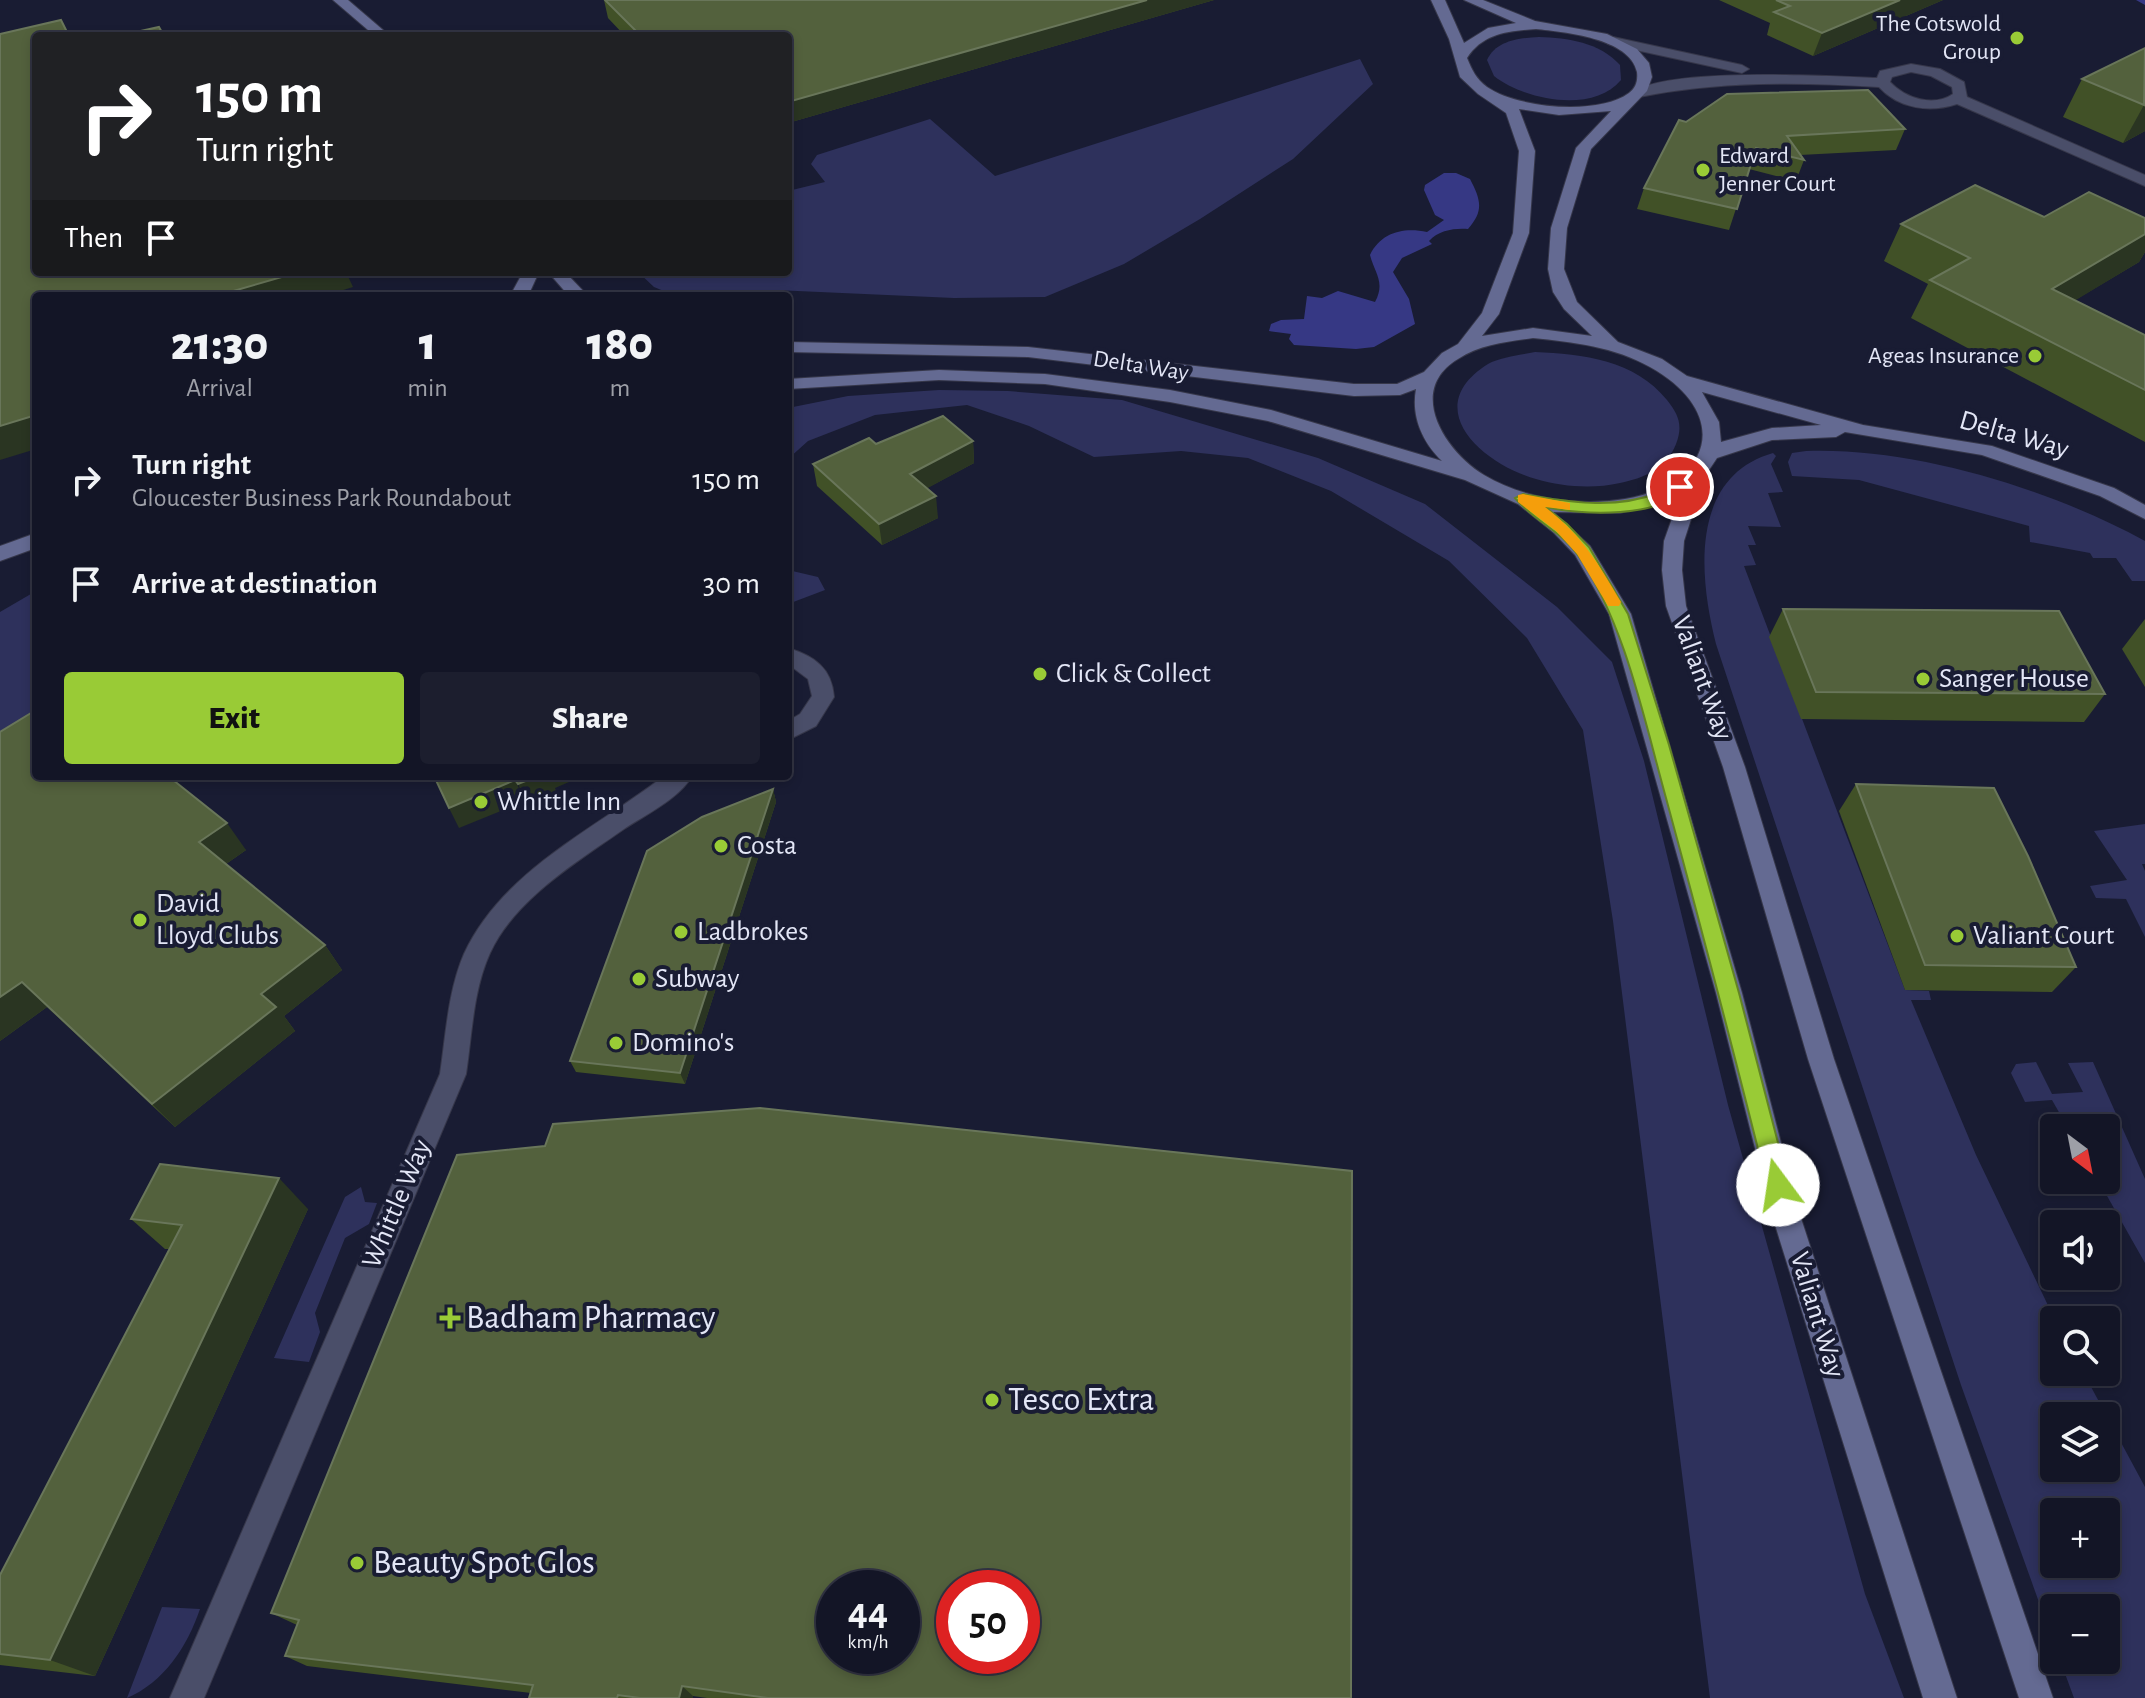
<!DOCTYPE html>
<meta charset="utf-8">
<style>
body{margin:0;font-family:"Alegreya Sans",sans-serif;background:#1c1e2e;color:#f1f3f6;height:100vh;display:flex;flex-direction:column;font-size:30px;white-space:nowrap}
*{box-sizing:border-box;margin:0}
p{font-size:26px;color:#9d9fa7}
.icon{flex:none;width:44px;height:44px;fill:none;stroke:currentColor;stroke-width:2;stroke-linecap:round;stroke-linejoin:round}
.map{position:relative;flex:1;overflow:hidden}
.details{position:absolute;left:32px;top:292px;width:760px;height:488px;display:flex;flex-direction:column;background:#131526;border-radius:8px;box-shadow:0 4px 12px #0003,0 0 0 2px #323443}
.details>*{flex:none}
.hud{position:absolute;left:32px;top:32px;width:760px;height:244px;border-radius:8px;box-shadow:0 4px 12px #0003,0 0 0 2px #323443;background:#202124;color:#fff;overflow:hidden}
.needle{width:52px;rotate:148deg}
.controls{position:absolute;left:2040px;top:1114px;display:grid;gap:16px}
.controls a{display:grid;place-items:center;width:80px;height:80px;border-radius:8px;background:#131526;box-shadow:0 4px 12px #0003,0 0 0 2px #323443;font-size:40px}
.speed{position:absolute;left:816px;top:1570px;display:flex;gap:16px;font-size:40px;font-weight:700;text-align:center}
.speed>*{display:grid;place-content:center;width:104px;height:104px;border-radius:50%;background:#131526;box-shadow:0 4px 12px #0003,0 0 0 2px #323443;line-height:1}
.speed small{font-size:20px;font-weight:400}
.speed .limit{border:12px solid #d22;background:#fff;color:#111}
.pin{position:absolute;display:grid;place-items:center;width:68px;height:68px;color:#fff;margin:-34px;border:4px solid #fff;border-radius:50%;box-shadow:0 2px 8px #0007}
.me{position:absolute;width:88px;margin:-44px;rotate:346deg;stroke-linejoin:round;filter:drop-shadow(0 0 6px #0008)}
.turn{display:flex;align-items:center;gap:28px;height:168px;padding:0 32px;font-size:36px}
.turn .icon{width:104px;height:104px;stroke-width:2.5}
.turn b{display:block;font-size:56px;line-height:68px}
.then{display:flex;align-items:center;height:76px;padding:0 32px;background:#0003;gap:16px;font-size:30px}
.eta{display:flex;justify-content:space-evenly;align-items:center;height:136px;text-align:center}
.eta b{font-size:48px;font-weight:800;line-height:56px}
.action{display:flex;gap:16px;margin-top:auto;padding:16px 32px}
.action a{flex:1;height:92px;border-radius:8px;background:#99cb36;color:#111;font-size:32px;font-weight:800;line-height:92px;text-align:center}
.action a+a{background:#1c1e2e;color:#f1f3f6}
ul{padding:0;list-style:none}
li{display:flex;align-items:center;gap:24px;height:104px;padding:0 32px}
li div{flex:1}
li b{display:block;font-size:30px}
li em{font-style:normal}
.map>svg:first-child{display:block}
.green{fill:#2e315c;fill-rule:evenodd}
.water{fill:#363884}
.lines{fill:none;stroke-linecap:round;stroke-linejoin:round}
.stream{fill:#363884;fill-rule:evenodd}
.street-casing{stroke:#36374a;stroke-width:2}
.secondary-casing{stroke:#36374a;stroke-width:2}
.street{fill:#4a4e69;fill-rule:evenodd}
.secondary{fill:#646a92;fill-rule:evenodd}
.wall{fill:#415127}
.shaded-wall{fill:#2a3522}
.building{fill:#53613d;stroke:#69765a;stroke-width:2;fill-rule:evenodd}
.route{fill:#99cb36;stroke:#638423;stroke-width:2}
.slow{fill:#f59e0b}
.poi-dot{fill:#99cb36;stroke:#191c33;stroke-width:3}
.labels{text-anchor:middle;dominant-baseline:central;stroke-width:8;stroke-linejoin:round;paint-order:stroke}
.far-poi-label{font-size:24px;fill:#e3e6f6;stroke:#191c33;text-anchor:end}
.far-street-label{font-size:24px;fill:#e3e6f6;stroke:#191c33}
.street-label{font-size:28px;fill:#e3e6f6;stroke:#191c33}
.poi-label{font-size:28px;fill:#e3e6f6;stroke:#191c33;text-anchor:start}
.near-poi-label{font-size:34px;fill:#e3e6f6;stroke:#191c33;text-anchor:start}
</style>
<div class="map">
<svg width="2145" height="1698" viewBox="0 0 2145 1698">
<rect width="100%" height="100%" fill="#191c33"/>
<g class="green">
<path d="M 1539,37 C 1568,38 1599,42 1620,65 L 1621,80 C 1593,114 1524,100 1494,76 L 1487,60 C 1496,40 1520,38 1539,37 Z"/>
<path d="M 1360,59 L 1373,84 L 1293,159 L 1200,219 L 1124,264 L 1045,297 L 954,298 L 775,290 L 743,296 L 676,296 L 654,287 L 638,272 L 788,272 L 788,191 L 825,182 L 811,164 L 817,155 L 930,119 L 995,176 Z"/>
<path d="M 1535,352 C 1583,354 1635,360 1667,400 C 1679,415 1683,426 1676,444 C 1667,468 1645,478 1620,483 C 1593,489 1563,487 1536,479 C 1483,464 1418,408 1488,364 C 1500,357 1521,355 1535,352 Z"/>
<path d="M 939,390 L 1008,391 L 1122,400 L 1318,458 L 1425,504 L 1557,607 L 1612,662 L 1644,761 L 1728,1105 L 1865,1594 L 1904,1698 L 1710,1698 L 1613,921 L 1583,730 L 1527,638 L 1449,561 L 1331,491 L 1248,458 L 1181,451 L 1094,457 L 1029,426 L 967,405 L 875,415 L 808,441 L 788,459 L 788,408 L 848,396 Z"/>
<path d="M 1806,451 C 1914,447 2050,489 2145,541 L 2145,581 L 2132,581 L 2116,558 L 2093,558 L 2090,553 L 2030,542 L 2029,526 L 1859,480 L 1792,476 L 1788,462 L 1792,453 Z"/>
<path d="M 1773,453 L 1776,456 L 1771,464 L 1783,492 L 1768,493 L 1781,527 L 1748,526 L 1756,545 L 1748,545 L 1756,565 L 1744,566 L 1905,990 L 1929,991 L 1931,1000 L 1911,1000 L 1976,1155 L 2055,1320 L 2054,1372 L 2083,1372 L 2145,1487 L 2145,1698 L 2074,1698 L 2060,1660 L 2106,1660 L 2106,1608 L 2054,1608 L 2054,1644 L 1961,1385 L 1716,644 C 1699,577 1689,477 1773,453 ZM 2054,1416 L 2106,1416 L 2106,1468 L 2054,1468 ZM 2054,1512 L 2106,1512 L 2106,1564 L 2054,1564 Z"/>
<path d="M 788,570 L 818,577 L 825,590 L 788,604 Z"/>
<path d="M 36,591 L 36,742 L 0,765 L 0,612 Z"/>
<path d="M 2145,824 L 2145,864 L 2142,864 L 2145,871 L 2145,937 L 2126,899 L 2096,898 L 2090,886 L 2127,880 L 2094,831 Z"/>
<path d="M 2036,1062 L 2052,1094 L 2083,1092 L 2068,1063 L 2093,1062 L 2145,1179 L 2145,1263 L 2098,1180 L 2106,1180 L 2106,1128 L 2068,1128 L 2052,1100 L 2025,1102 L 2011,1073 L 2016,1064 Z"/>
<path d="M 361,1187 L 365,1202 L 377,1203 L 369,1224 L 345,1238 L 315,1313 L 320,1332 L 309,1362 L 274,1358 L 345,1197 Z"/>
<path d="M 162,1607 L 200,1609 C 187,1647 164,1682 127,1698 Z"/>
</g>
<path class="water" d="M 1444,173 L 1456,173 L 1470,179 C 1481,200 1484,211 1468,229 C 1455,228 1439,230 1429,241 L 1432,244 L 1402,258 L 1393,272 L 1409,299 L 1415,324 L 1374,347 L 1356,349 L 1294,345 L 1289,339 L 1291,334 L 1269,331 L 1271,324 L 1281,320 L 1304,319 L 1307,296 L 1322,298 L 1338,291 L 1375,302 C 1386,282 1374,272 1370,255 C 1381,232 1404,227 1427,232 L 1444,220 L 1435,215 L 1424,190 L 1425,185 Z"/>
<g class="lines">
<path class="stream" d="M 2136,0 L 2145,0 L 2145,5 Z"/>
<defs>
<g id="street">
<path d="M 1613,37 L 1742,65 L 1749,69 L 1742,73 L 1608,44 L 1606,41 Z"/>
<path d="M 1911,64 L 1940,69 L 1964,82 L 1967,97 L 2145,175 L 2145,186 L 1957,104 C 1930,113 1899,109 1879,87 C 1798,82 1719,81 1639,97 L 1632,93 C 1664,67 1831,76 1877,78 L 1880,71 ZM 1911,72 L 1931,76 L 1952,87 L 1953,94 C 1934,107 1906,99 1890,82 L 1892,77 Z"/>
<path d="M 788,648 C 814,656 832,668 834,697 L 816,726 L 788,740 L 788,721 L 800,714 L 812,696 L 808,679 L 788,664 Z"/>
<path d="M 664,776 L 692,776 C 680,798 645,815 624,829 C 577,862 515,899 490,953 C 473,990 472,1035 466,1074 L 204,1698 L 170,1698 L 440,1074 C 446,1034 448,991 464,954 C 502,871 595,829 664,776 Z"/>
</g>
<g id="secondary">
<path d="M 333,0 L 348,0 L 390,36 L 375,36 Z"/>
<path d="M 1431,0 L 1445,0 L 1464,43 L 1488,28 L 1516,23 L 1464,0 L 1483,0 L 1535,21 L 1607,34 L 1637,49 L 1649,63 L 1652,77 L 1647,91 L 1591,149 L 1567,228 L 1564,269 L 1577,302 L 1618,342 L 1662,359 L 1687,376 L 1863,425 L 1992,446 L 2114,488 L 2145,505 L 2145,519 L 2100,496 L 1982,455 L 1845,432 L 1836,437 L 1772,440 L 1717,458 L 1705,476 L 1684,541 L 1682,570 L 1686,606 L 1745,767 L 1834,1059 L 2053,1698 L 2019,1698 L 1808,1059 L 1723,767 L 1666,606 L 1662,570 L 1664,541 L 1680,496 L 1620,513 L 1553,512 L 1590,546 L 1631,614 L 1742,993 L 1799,1212 L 1957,1698 L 1923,1698 L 1771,1212 L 1716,993 L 1609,614 L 1575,555 L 1554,533 L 1518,504 L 1465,480 L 1268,421 L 1170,402 L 1045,384 L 939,380 L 788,389 L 788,379 L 939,370 L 1045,374 L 1170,390 L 1271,410 L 1442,461 C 1422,442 1411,416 1416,389 L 1400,395 L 1354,396 L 1028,357 L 788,352 L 788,342 L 1028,347 L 1354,384 L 1397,384 L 1424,372 L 1442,353 L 1458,344 L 1482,313 L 1513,233 L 1519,151 L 1506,113 L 1478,94 L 1460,77 L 1449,39 ZM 1536,29 C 1564,32 1630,38 1637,72 C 1638,81 1636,88 1629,93 C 1598,116 1517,108 1487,87 C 1476,79 1472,70 1467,58 C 1483,33 1509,31 1536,29 ZM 1519,109 L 1559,115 L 1611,111 L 1576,148 L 1551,228 L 1548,269 L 1553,292 L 1564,309 L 1592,336 L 1533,328 L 1482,336 L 1499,314 L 1529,233 L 1535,151 ZM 1533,338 C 1573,342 1615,347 1650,367 C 1732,413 1714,483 1625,499 C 1578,507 1525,499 1484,475 C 1446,452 1405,391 1458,359 C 1481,344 1506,342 1533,338 ZM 1702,392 L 1821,425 L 1772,428 L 1721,442 L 1719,422 Z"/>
<path d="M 523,272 L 539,272 L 528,296 L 510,296 Z"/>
<path d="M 548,272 L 565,272 L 588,296 L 569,296 Z"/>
<path d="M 36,533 L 36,548 L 0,561 L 0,546 Z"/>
</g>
</defs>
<use href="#street" class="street-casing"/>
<use href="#secondary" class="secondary-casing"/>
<use href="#street" class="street"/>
<use href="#secondary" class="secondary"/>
</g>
<g class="wall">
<path d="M 604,0 L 1214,0 L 788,123 L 788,36 L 625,36 L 608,18 Z"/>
<path d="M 1719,0 L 1943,0 L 1813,56 L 1767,35 L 1770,23 Z"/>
<path d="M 2145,48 L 2145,131 L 2123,143 L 2063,117 L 2082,79 Z"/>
<path d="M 1686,122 L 1905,129 L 1896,150 L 1800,155 L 1804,160 L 1796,181 L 1749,169 L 1729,230 L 1637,209 L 1644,188 Z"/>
<path d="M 2044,217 L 2145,218 L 2145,252 L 2139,262 L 2075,300 L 2145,335 L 2145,442 L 1911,318 L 1928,284 L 1884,261 L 1901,224 Z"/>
<path d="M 973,441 L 974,463 L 927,488 L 938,518 L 882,545 L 817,486 L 813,464 Z"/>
<path d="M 1783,609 L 2105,694 L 2084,722 L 1801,719 L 1769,637 Z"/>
<path d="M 2145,619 L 2145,687 L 2122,649 Z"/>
<path d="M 0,732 L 246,850 L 226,864 L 325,945 L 342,970 L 284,1016 L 295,1031 L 175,1127 L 47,1007 L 0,1041 Z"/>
<path d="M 1856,784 L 2076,967 L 2052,992 L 1905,990 L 1839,811 Z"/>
<path d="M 773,789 L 776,802 L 685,1084 L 576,1072 L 570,1061 Z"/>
<path d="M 308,1209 L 95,1676 L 0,1665 L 0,1575 L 169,1249 L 165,1249 L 131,1219 Z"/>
<path d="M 271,1613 L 1351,1698 L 707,1698 L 693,1696 L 693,1698 L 529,1698 L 531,1693 L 307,1666 L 285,1656 L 297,1625 Z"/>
</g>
<g class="shaded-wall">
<path d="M 1147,0 L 1214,0 L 788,123 L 788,102 Z"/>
<path d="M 1900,0 L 1943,0 L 1813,56 L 1822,33 Z"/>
<path d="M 2145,104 L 2145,131 L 2123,143 L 2144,105 Z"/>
<path d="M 2145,234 L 2145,252 L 2139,262 L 2031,327 L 2052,289 Z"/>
<path d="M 299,272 L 346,272 L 353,287 L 324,296 L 216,296 Z"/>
<path d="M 36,415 L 36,449 L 0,460 L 0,426 Z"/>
<path d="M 973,441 L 974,463 L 913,496 L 910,474 Z"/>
<path d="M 936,496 L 938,518 L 882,545 L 879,524 Z"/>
<path d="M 538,776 L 583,776 L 555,788 L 557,793 L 527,805 L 518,784 Z"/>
<path d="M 515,780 L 525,801 L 459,828 L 449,808 Z"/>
<path d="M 773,789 L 776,802 L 685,1084 L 680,1073 Z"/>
<path d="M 227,823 L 246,850 L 219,869 L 199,842 Z"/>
<path d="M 325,945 L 342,970 L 284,1016 L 295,1031 L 175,1127 L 152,1104 L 261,994 Z"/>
<path d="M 22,982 L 47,1007 L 0,1041 L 0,997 Z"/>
<path d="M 279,1178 L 308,1209 L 95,1676 L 50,1660 Z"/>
<path d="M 682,1686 L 693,1696 L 693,1698 L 679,1698 Z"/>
</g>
<g class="building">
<path d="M 605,0 L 1147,0 L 788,102 L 788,36 L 641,36 Z"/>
<path d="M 1776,0 L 1900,0 L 1822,33 L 1774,12 L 1790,6 Z"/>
<path d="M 61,20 L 69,36 L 36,36 L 36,272 L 299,272 L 216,296 L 36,296 L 36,415 L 0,426 L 0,34 Z"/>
<path d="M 159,27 L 164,36 L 118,36 Z"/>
<path d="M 2145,48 L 2144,105 L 2082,79 Z"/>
<path d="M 1868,90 L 1905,129 L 1787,136 L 1804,160 L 1756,148 L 1737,209 L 1644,188 L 1679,120 L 1686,122 L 1727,94 Z"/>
<path d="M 1975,185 L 2044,217 L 2089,192 L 2145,218 L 2145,234 L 2052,289 L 2145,335 L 2145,390 L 1930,280 L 1970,258 L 1901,224 Z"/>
<path d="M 943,416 L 973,441 L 910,474 L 936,496 L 879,524 L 813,464 L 869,438 L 876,444 Z"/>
<path d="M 1783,609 L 2059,611 L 2105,694 L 1816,692 Z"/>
<path d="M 36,710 L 36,776 L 168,776 L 227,823 L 199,842 L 325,945 L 261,994 L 276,1007 L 152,1104 L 22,982 L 0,997 L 0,732 Z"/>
<path d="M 434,776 L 538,776 L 518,784 L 515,780 L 449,808 Z"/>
<path d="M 1856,784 L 1994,788 L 2028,856 L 2076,967 L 1925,965 Z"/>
<path d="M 773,789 L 680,1073 L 570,1061 L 647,851 L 702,817 Z"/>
<path d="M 760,1108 L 1352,1171 L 1351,1698 L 768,1698 L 682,1686 L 679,1698 L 640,1698 L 618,1695 L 617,1698 L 529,1698 L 533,1685 L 285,1656 L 299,1620 L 271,1613 L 457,1155 L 545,1146 L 553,1124 ZM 834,1588 L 902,1588 L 902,1656 L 834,1656 ZM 954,1588 L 1022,1588 L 1022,1656 L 954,1656 Z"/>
<path d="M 160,1164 L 279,1178 L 50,1660 L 0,1654 L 0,1575 L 182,1225 L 131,1219 Z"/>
</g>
<path class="route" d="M 1680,482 L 1688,487 C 1659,519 1584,515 1545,507 L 1567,524 L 1589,547 L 1628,614 L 1669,745 L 1739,993 L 1789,1185 L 1786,1192 L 1778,1195 L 1770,1192 L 1767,1185 C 1735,1056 1701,927 1666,798 C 1644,719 1625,623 1578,555 C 1561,531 1533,520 1515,498 L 1523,494 C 1568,502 1614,510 1658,493 C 1666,491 1672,485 1680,482 Z"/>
<path class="slow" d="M 1523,494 L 1570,503 L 1570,510 L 1545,507 C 1582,535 1598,563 1621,602 L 1619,606 L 1608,606 L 1577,554 L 1556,531 L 1518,502 L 1518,495 Z"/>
<g class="poi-dot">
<circle cx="2017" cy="38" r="8"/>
<circle cx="1703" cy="170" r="8"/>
<circle cx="2035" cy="356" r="8"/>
<circle cx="1040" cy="674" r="8"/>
<circle cx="1923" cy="679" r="8"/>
<circle cx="481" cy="802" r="8"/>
<circle cx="721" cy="846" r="8"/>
<circle cx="140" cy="920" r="8"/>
<circle cx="681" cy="932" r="8"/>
<circle cx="1957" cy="936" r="8"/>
<circle cx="639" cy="979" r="8"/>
<circle cx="616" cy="1043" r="8"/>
<path d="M446 1306h8v8h8v8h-8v8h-8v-8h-8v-8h8z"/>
<circle cx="992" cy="1400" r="8"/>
<circle cx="357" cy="1563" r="8"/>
</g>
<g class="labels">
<g class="far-poi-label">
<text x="2001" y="24">The Cotswold<tspan x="2001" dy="28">Group</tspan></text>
<text x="1719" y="156" text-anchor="start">Edward<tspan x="1719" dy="28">Jenner Court</tspan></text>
<text x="2019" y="356">Ageas Insurance</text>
</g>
<g class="far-street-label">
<text transform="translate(1141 366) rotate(9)">Delta Way</text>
</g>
<g class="street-label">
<text transform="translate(2014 435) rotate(16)">Delta Way</text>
<text transform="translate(1702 678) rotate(70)">Valiant Way</text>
<text transform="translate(397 1204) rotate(-67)">Whittle Way</text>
<text transform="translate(1817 1315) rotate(73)">Valiant Way</text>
</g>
<g class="poi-label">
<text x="1056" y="674">Click &amp; Collect</text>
<text x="1939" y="679">Sanger House</text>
<text x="497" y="802">Whittle Inn</text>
<text x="737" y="846">Costa</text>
<text x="156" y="904">David<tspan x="156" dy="32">Lloyd Clubs</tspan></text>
<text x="697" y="932">Ladbrokes</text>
<text x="1973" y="936">Valiant Court</text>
<text x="655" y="979">Subway</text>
<text x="632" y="1043">Domino's</text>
</g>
<g class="near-poi-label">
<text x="466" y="1318">Badham Pharmacy</text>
<text x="1008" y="1400">Tesco Extra</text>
<text x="373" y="1563">Beauty Spot Glos</text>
</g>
</g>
</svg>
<div class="controls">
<a><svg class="needle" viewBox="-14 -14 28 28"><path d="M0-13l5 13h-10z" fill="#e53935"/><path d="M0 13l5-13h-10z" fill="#9d9fa7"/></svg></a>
<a><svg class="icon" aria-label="sound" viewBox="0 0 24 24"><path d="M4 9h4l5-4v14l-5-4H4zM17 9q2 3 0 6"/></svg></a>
<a><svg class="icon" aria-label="search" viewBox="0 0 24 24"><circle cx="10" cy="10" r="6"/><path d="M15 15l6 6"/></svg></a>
<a><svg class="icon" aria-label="layers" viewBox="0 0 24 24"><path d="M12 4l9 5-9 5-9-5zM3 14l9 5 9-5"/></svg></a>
<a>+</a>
<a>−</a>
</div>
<div class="speed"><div>44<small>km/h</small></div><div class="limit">50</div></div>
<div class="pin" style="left:1680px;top:487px;background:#d93025"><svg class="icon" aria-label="arrive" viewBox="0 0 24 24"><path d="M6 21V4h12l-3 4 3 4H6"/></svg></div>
<svg class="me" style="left:1778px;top:1185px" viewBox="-20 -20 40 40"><circle r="19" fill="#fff"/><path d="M0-13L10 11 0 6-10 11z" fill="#99cb36"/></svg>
<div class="hud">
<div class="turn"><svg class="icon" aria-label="right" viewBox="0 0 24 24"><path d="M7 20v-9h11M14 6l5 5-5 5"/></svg><div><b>150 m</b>Turn right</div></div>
<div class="then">Then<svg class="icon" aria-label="arrive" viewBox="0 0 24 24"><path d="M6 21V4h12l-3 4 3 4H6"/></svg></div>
</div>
<section class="details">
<div class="eta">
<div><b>21:30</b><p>Arrival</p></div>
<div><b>1</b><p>min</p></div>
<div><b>180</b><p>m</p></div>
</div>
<ul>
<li><svg class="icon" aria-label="right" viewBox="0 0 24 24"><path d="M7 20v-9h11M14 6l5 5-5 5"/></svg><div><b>Turn right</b><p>Gloucester Business Park Roundabout</p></div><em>150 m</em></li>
<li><svg class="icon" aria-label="arrive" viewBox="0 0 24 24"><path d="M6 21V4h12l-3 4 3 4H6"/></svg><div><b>Arrive at destination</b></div><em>30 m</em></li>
</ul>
<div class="action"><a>Exit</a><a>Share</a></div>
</section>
</div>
